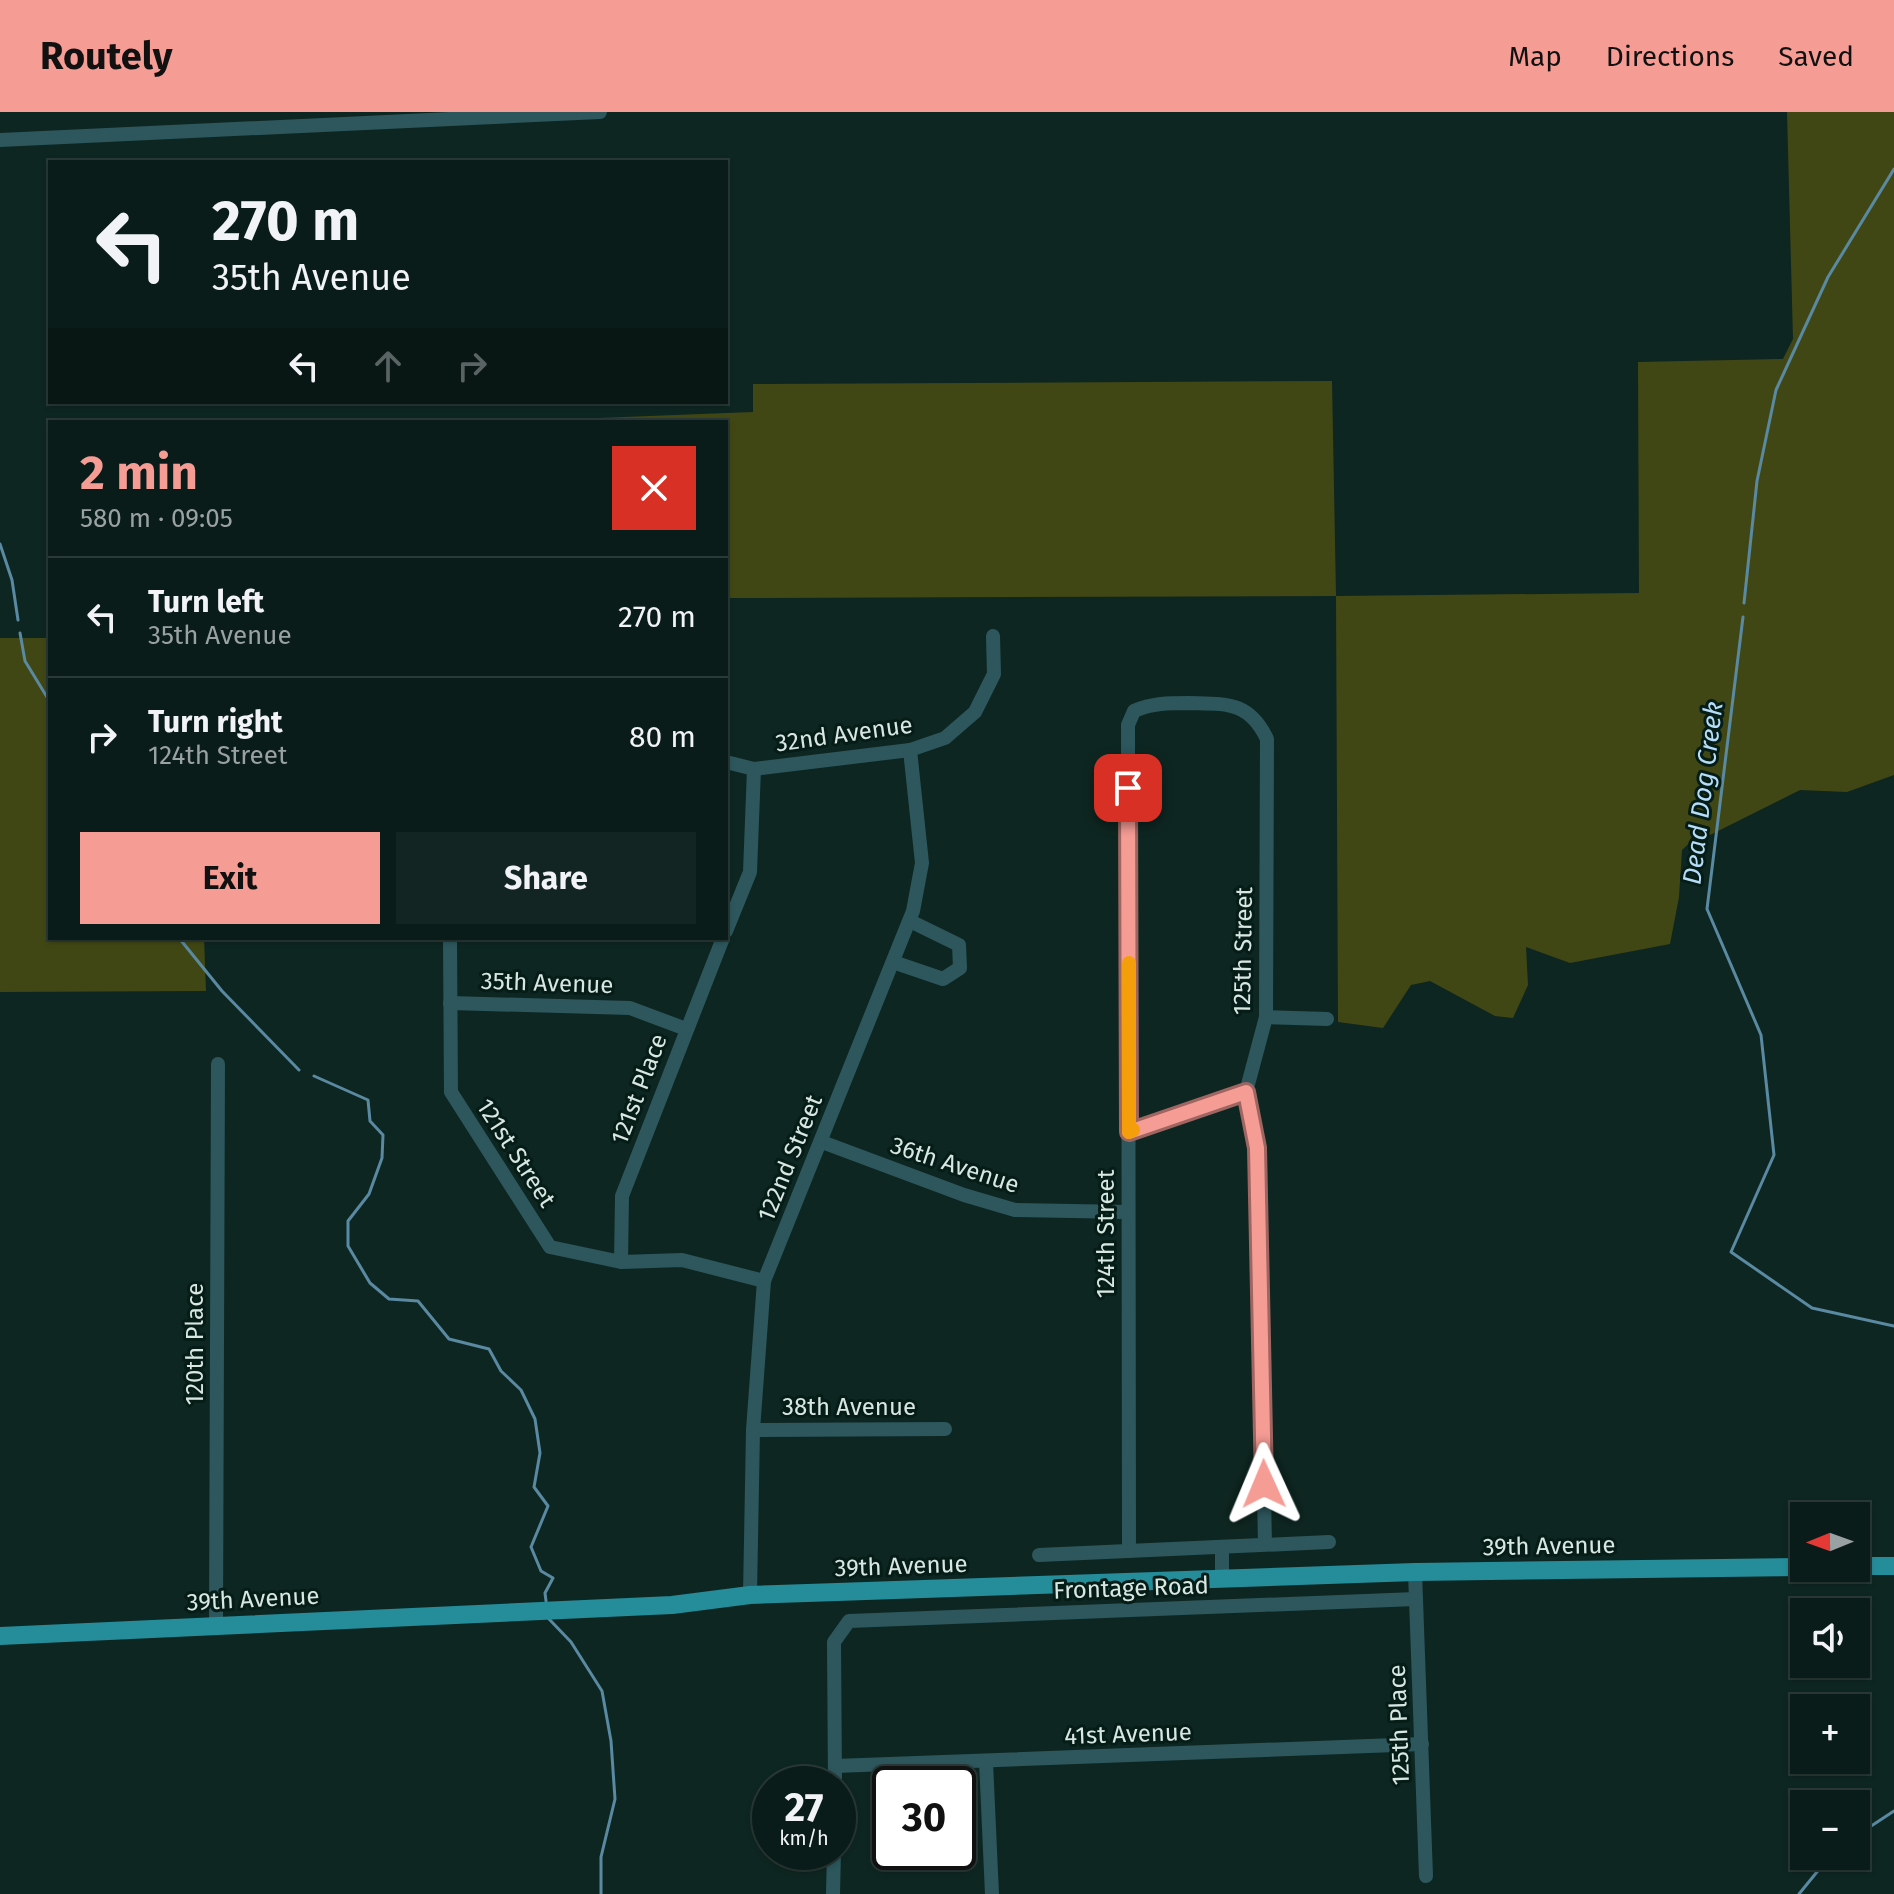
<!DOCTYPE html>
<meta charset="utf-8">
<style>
body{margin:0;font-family:"Fira Sans",sans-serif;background:#132522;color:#f1f3f6;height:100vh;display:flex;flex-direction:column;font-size:30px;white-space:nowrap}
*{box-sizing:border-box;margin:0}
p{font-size:26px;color:#99a1a2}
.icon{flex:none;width:44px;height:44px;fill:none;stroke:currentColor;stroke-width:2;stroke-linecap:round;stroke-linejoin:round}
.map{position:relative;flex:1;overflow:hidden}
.drawer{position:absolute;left:48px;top:308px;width:680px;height:520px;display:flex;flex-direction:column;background:#0a1c19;border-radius:0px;box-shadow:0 2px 6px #0004,0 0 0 2px #2a3a38}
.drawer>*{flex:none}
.hud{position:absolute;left:48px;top:48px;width:680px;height:244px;border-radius:0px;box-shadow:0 2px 6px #0004,0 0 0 2px #2a3a38;background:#0a1c19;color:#f1f3f6;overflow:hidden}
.needle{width:52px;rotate:269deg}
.controls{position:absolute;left:1790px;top:1390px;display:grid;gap:16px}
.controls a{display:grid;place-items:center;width:80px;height:80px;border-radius:0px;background:#0a1c19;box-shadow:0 2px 6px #0004,0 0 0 2px #2a3a38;font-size:40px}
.speed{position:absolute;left:752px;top:1654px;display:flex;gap:16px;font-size:40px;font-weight:700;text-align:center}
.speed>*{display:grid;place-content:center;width:104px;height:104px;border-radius:50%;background:#0a1c19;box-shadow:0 2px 6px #0004,0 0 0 2px #2a3a38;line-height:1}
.speed small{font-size:20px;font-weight:400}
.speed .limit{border:4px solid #111;border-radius:12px;background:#fff;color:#111}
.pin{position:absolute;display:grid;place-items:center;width:68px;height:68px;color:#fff;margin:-34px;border-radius:16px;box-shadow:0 4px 12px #0006}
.me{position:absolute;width:88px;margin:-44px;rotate:359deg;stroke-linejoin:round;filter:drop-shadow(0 0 6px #0008)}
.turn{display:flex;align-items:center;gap:28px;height:168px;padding:0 32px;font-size:36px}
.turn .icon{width:104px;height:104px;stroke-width:2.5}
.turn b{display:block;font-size:56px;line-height:68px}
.lanes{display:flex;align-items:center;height:76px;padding:0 32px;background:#0003;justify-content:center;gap:40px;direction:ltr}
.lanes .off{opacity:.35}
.round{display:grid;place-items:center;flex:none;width:84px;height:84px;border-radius:0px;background:#132522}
.head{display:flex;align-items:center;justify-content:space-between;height:136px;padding:0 32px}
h1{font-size:48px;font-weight:700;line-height:60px;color:#f59c95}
.action{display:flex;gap:16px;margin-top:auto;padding:16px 32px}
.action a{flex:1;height:92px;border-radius:0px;background:#f59c95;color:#111;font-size:32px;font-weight:700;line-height:92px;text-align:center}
.action a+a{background:#132522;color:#f1f3f6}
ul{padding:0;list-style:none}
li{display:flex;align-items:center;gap:24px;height:120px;padding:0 32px;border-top:2px solid #2a3a38}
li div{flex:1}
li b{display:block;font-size:30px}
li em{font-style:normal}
header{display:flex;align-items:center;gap:48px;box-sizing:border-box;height:112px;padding:0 40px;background:#f59c95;color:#111}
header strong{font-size:38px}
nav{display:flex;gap:44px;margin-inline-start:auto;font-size:28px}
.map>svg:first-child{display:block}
.green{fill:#414714}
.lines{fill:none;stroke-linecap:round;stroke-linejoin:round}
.stream{stroke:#5a89a2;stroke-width:3}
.minor{stroke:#2d575d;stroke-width:14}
.major{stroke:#258d9a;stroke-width:18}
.route-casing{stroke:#9f6561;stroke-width:20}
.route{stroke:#f59c95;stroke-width:14}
.slow{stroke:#f59e0b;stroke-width:14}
.labels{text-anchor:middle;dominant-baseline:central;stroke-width:6;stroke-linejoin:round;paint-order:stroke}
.street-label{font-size:24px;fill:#d9e7e3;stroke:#051c17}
.water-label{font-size:26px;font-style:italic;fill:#b6ddf8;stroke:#051c17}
</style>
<header>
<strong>Routely</strong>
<nav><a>Map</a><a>Directions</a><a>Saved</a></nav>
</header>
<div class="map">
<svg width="1894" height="1782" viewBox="0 0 1894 1782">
<rect width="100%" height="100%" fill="#0e2621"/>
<g class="green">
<path d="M 1787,0 L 1894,0 L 1894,663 L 1847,680 L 1800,678 L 1700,728 L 1699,722 L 1682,738 L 1679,785 L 1670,832 L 1570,851 L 1526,835 L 1528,873 L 1513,906 L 1495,904 L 1430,869 L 1411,873 L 1383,916 L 1338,910 L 1336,484 L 726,486 L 726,310 L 498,310 L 753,300 L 753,272 L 1332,269 L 1336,484 L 1639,481 L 1638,250 L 1783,247 L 1793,227 Z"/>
<path d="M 0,526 L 50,526 L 50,826 L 204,826 L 206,879 L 0,880 Z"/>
</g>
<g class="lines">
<g class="stream">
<path d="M 0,432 L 12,468 L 18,508"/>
<path d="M 1744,491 L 1757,369 L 1776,278 L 1828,165 L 1894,57"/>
<path d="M 1743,505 L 1707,797 L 1761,923 L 1774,1043 L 1731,1140 L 1812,1196 L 1894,1214"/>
<path d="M 20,521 L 25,549 L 50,590"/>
<path d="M 179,826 L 222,879 L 299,958"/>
<path d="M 314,964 L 368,988 L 370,1009 L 383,1023 L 382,1046 L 369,1082 L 348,1109 L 348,1134 L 370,1171 L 389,1187 L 418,1189 L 449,1227 L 489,1237 L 501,1259 L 521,1278 L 535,1307 L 540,1341 L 534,1375 L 548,1394 L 531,1435 L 541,1459 L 553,1466 L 545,1481 L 546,1489"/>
<path d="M 549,1507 L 571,1530 L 602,1579 L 611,1629 L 615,1687 L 601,1745 L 601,1782"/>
<path d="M 1856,1724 L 1894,1699"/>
<path d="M 1799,1782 L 1830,1744"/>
</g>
<g class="minor">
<path d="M 0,28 L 600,0"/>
<path d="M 726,650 L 754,657 L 910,638 L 945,626 L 975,600 L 994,562 L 993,524"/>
<path d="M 726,819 L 750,760 L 754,657"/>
<path d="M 450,826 L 451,980 L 550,1135 L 621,1150 L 682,1148 L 764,1169"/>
<path d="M 893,850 L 943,867 L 960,856 L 959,833 L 910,809"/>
<path d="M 450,891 L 630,896 L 686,917"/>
<path d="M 1266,905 L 1327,907"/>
<path d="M 1129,1020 L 1246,980"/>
<path d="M 822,1030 L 964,1083 L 1015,1098 L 1127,1100"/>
<path d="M 621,1150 L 622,1084 L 723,826"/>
<path d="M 753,1318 L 945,1317"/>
<path d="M 1129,1439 L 1128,613 L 1134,599 C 1152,591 1169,591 1189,591 C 1226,592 1249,589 1267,627 L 1266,905 L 1246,980 L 1257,1036 L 1265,1432"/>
<path d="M 1039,1443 L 1329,1430"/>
<path d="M 1415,1460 L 1426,1764"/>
<path d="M 1222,1467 L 1222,1435"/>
<path d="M 750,1483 L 753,1318 L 764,1169 L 913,799 L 922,751 L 910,638"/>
<path d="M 216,1512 L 218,952"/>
<path d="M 986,1650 L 992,1782"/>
<path d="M 835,1654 L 1422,1632"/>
<path d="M 835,1672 L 834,1530 L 849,1509 L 1416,1487"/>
<path d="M 833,1782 L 834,1740"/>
</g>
<g class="major">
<path d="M 1856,1454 L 1894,1454"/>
<path d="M 0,1524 L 672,1493 L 750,1483 L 837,1480 L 1415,1460 L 1804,1455"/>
</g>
</g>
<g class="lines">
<defs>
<path id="route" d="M 1128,676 L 1129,1020 L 1246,980 L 1257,1036 L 1264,1372"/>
</defs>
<use href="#route" class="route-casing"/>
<use href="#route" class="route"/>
<path class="slow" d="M 1129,851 L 1129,1020 L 1133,1018"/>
</g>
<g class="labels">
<g class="street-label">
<text transform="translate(844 622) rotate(-8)">32nd Avenue</text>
<text transform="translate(1243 839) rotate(-89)">125th Street</text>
<text transform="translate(547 871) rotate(2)">35th Avenue</text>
<text transform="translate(639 977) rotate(-69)">121st Place</text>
<text transform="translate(516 1041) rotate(57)">121st Street</text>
<text transform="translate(790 1046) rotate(-68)">122nd Street</text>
<text transform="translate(955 1053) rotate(18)">36th Avenue</text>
<text transform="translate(1106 1122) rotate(-90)">124th Street</text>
<text transform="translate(195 1232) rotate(-90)">120th Place</text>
<text x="849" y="1295">38th Avenue</text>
<text transform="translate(1549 1434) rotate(-1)">39th Avenue</text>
<text transform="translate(901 1454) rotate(-2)">39th Avenue</text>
<text transform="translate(1131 1476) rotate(-2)">Frontage Road</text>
<text transform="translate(253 1487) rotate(-3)">39th Avenue</text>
<text transform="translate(1399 1613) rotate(-92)">125th Place</text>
<text transform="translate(1128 1622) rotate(-2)">41st Avenue</text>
</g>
<g class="water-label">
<text transform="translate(1703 681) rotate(-83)">Dead Dog Creek</text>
</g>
</g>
</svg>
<div class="controls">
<a><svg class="needle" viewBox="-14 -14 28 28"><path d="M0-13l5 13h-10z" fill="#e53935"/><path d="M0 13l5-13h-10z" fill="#99a1a2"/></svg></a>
<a><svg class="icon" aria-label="sound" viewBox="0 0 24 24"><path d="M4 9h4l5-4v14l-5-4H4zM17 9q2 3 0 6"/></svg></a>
<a>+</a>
<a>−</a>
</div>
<div class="speed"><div>27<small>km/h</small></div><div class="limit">30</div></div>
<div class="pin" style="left:1128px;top:676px;background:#d93025"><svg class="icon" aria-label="arrive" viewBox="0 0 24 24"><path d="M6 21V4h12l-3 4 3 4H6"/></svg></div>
<svg class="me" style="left:1264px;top:1372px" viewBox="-20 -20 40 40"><path d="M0-17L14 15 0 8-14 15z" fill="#f59c95" stroke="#fff" stroke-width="4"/></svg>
<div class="hud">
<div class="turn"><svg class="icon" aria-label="left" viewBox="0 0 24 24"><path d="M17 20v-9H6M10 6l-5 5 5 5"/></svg><div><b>270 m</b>35th Avenue</div></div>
<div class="lanes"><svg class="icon" aria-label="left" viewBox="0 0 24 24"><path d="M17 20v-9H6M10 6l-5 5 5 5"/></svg><svg class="icon off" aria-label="ahead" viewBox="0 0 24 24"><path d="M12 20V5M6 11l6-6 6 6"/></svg><svg class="icon off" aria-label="right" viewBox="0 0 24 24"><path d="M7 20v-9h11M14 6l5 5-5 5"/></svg></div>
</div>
<section class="drawer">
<div class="head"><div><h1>2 min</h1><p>580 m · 09:05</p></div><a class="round" style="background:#d93025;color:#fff"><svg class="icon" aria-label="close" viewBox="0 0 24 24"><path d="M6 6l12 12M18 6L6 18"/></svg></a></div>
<ul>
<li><svg class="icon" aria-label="left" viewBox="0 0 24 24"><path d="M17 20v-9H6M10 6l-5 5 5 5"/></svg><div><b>Turn left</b><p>35th Avenue</p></div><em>270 m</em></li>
<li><svg class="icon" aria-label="right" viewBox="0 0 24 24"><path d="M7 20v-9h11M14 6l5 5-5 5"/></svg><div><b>Turn right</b><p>124th Street</p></div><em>80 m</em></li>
</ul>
<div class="action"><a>Exit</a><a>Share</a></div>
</section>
</div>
